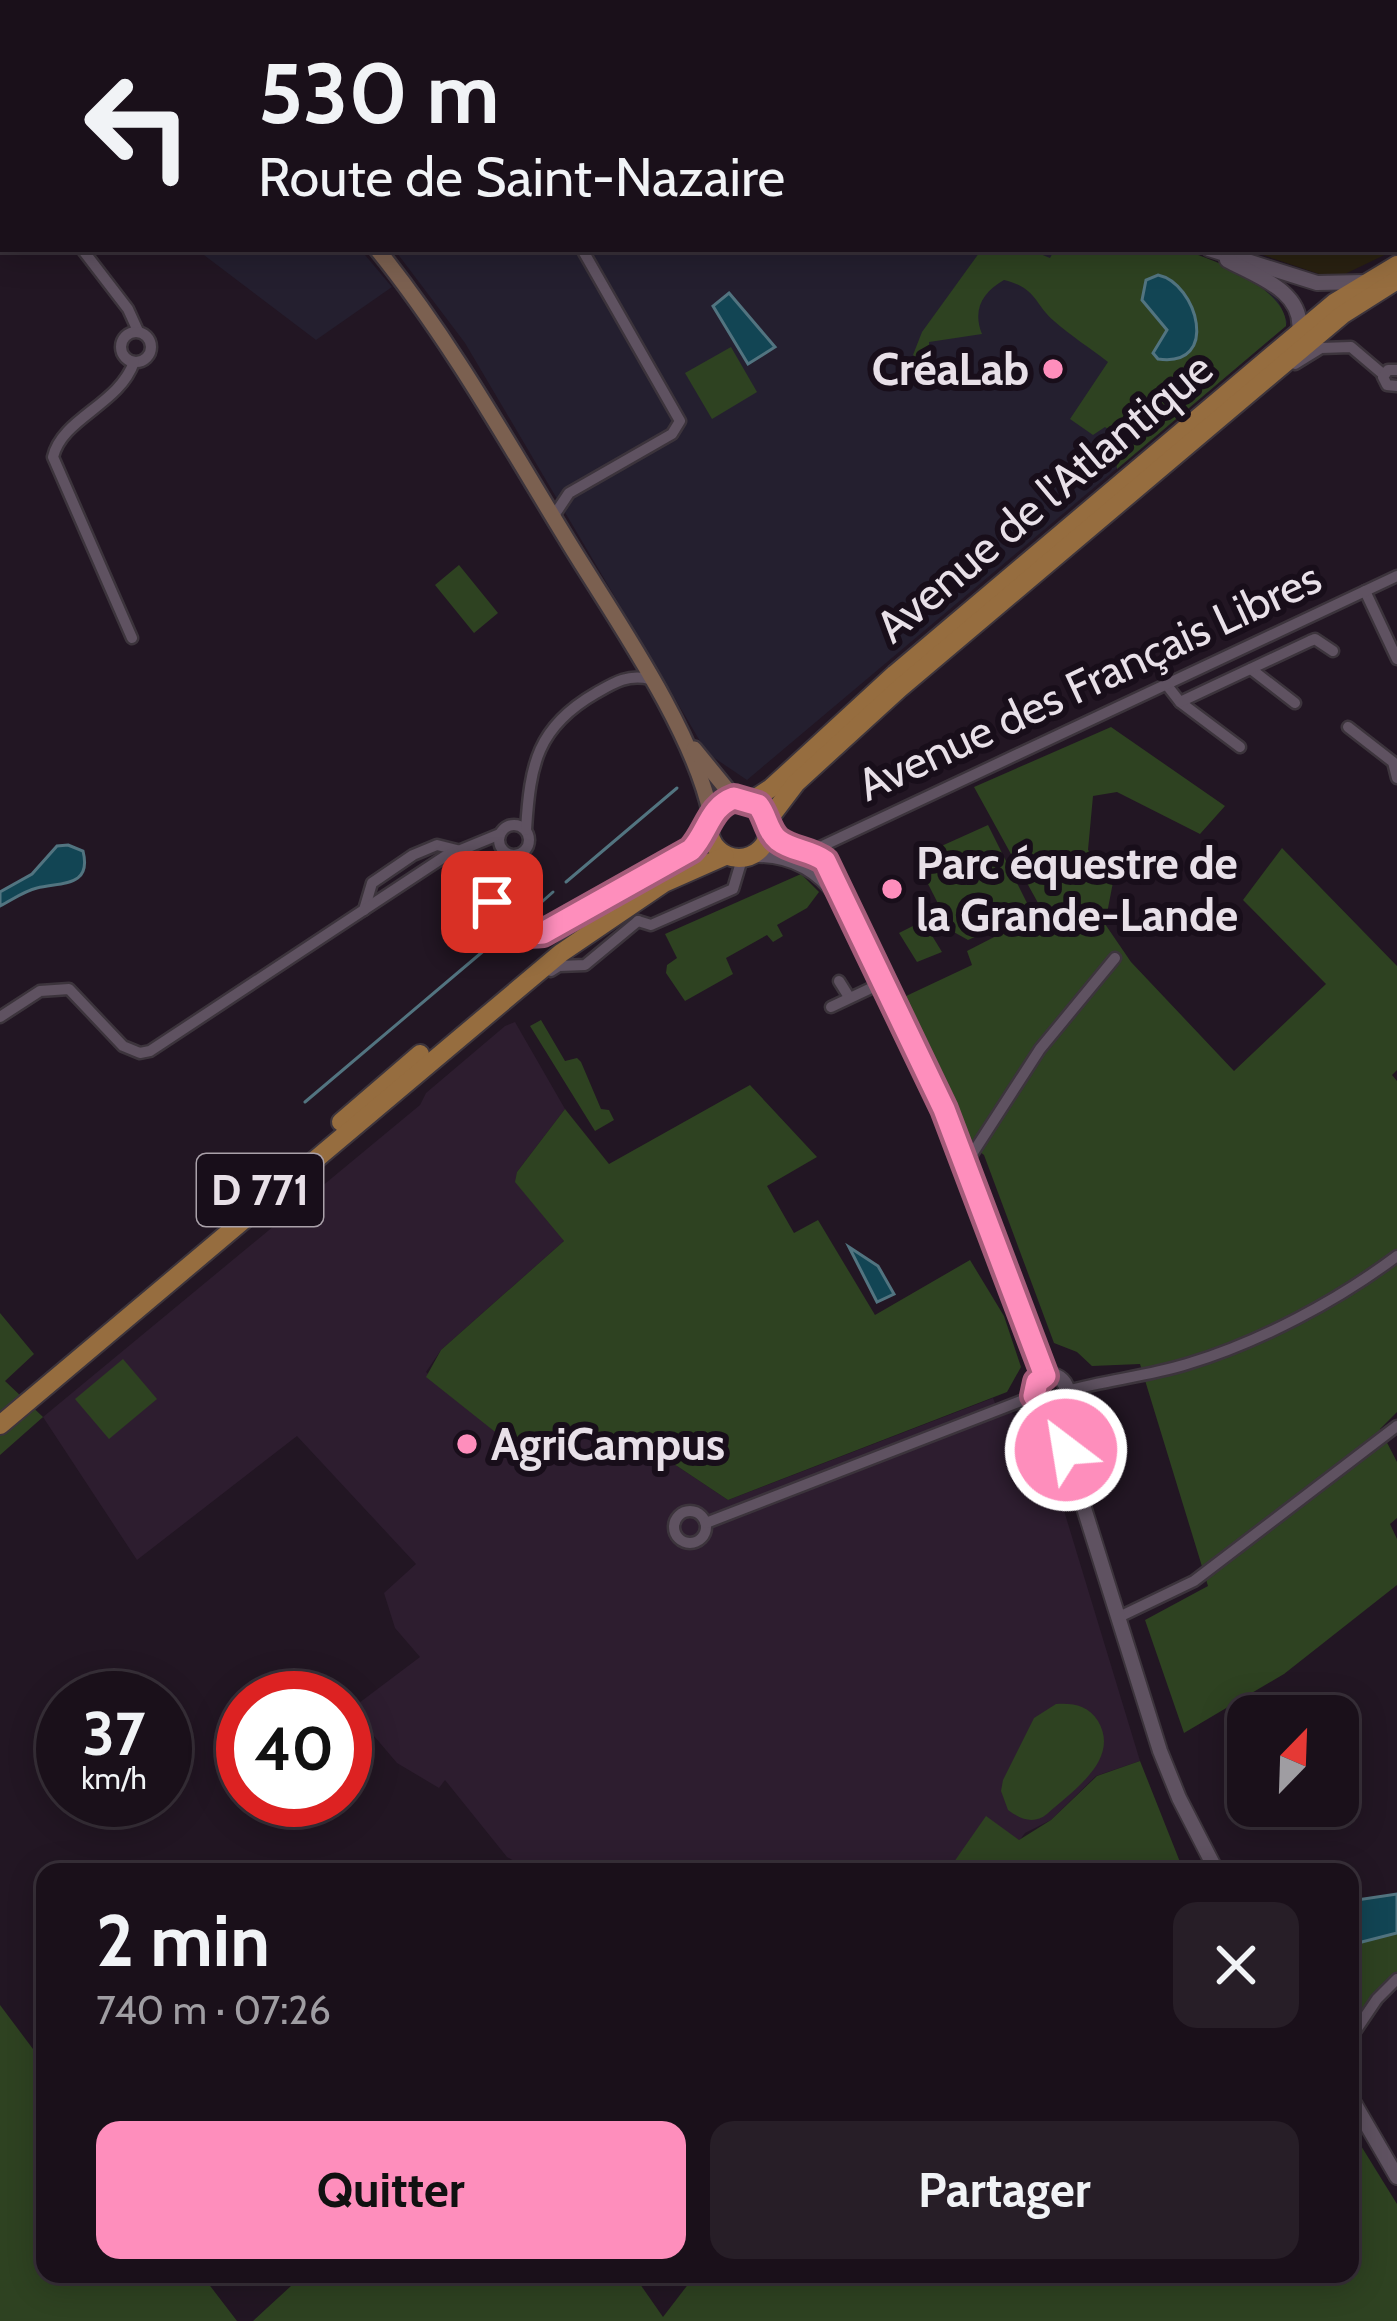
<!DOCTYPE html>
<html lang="fr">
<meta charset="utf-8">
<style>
body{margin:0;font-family:Cabin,sans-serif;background:#271e27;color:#f1f3f6;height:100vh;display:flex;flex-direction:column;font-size:45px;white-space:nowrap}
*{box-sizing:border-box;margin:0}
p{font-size:39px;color:#9f9da2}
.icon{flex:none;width:66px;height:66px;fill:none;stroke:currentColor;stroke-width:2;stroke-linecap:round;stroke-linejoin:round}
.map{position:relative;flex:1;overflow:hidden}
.details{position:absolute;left:36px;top:1863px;width:1323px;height:420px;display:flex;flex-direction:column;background:#1a101a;border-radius:24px;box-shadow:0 6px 30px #0003,0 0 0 3px #383039}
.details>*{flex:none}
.banner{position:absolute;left:0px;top:0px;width:1398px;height:252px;box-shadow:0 6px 30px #0003,0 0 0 3px #383039;background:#1a101a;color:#f1f3f6;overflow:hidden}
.needle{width:78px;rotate:23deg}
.fabs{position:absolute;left:1227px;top:1695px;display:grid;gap:24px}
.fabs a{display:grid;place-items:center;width:132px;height:132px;border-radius:24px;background:#1a101a;box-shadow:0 6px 30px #0003,0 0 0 3px #383039;font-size:60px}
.speed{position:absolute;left:36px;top:1671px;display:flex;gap:24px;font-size:60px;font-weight:700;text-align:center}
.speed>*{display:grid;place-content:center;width:156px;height:156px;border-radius:50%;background:#1a101a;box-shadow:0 6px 30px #0003,0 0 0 3px #383039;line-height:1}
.speed small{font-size:30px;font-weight:400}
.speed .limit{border:18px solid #d22;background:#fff;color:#111}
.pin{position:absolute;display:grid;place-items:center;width:102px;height:102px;color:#fff;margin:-51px;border-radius:24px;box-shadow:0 6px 18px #0006}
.me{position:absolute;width:132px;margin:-66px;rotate:329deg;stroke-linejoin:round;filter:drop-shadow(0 0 9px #0008)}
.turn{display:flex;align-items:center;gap:42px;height:252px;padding:0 60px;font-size:54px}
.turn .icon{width:156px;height:156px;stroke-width:2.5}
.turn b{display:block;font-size:84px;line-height:102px}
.round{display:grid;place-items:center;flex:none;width:126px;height:126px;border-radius:24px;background:#271e27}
.summary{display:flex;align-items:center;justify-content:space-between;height:204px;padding:0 60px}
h1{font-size:72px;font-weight:700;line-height:90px}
.action{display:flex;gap:24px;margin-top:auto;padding:24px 60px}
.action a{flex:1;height:138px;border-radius:24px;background:#fe8ebc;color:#111;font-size:48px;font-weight:700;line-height:138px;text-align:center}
.action a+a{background:#271e27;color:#f1f3f6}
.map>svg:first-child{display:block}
.commercial{fill:#241f2f}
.industrial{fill:#292111}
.built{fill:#2d1d2f}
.green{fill:#2e4221}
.water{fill:#124554;stroke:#527480;stroke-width:3}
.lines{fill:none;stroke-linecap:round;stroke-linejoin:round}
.stream{stroke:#527480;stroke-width:3}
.minor-casing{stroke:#3c343c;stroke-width:15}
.tertiary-casing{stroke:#3c343c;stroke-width:18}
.secondary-casing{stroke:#3c343c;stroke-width:20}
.primary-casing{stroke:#3c343c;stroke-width:22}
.minor{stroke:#5f5261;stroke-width:10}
.tertiary{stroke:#5f5261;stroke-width:14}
.secondary{stroke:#7b6050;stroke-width:15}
.primary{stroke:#966d3f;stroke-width:18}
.route-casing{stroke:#a55c7a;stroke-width:30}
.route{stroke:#fe8ebc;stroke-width:21}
.poi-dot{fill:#fe8ebc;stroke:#180e1a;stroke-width:4.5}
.labels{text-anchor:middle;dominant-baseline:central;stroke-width:12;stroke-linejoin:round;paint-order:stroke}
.shield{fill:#180e1a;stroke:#aaa1aa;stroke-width:3}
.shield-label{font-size:42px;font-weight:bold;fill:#e8e0e8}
.poi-label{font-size:45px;font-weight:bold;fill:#e8e0e8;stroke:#180e1a;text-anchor:start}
.street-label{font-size:45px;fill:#e8e0e8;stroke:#180e1a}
</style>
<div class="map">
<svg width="1397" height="2321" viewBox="0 0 1397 2321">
<rect width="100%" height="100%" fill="#221623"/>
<g class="commercial">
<path d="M 196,249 L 360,249 L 392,287 L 316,340 Z"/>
<path d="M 394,249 L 1177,249 L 1276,295 L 1287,322 L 1286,326 L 747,780 L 707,753 L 465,343 Z"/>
</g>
<path class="industrial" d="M 1395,219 L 1397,249 L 1345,274 L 1319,274 L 1245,249 L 1395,249 Z"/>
<path class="built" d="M 515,1022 L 565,1109 L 517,1172 L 564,1241 L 441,1350 L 426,1372 L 504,1439 L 613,1435 L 677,1466 L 728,1500 L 993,1398 L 1000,1416 L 1011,1412 L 1045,1448 L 1140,1761 L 1096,1776 L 1051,1820 L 1025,1833 L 996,1872 L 534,1872 L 507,1857 L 445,1780 L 439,1788 L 397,1763 L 351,1709 L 420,1657 L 395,1628 L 384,1593 L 416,1564 L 297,1436 L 137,1560 L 43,1417 L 420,1105 L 426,1093 L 505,1026 Z"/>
<g class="green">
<path d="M 982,249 L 1028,249 L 1050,258 L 1055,249 C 1089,249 1147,243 1178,249 C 1210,256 1289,290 1286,326 L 1117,469 L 1112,432 L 1105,427 L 1093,435 L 1070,419 L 1108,362 C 1090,348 1071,336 1054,321 C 1034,304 1037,288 1004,280 C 983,292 972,309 982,334 L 929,342 L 930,368 L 913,355 L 922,332 Z"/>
<path d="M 731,347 L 757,392 L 712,419 L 685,373 Z"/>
<path d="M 459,565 L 498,613 L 474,633 L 435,585 Z"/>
<path d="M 1111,727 L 1225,806 L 1200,834 L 1117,792 L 1093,796 L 1088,850 L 1114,877 L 1105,924 L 1131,962 L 1234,1071 L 1326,984 L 1243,900 L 1282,848 L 1397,966 L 1397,1070 L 1392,1075 L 1397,1081 L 1397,1412 L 1380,1429 L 1397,1462 L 1397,1518 L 1390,1524 L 1397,1539 L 1397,1585 L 1284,1674 L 1184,1733 L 1145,1620 L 1208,1586 L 1140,1364 L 1092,1366 L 1077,1352 L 1054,1343 L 984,1155 L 968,1143 L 904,997 L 972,965 L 967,951 L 1043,912 L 974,787 Z"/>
<path d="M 988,825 L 1030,909 L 1027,914 L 968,940 L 952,931 L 924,876 L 937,848 Z"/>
<path d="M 801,874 L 819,892 L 807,908 L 777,925 L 783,936 L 773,942 L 767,935 L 726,958 L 733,974 L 685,1001 L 666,973 L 667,965 L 677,958 L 665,934 Z"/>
<path d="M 923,921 L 942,952 L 917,962 L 899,933 Z"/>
<path d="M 541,1020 L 565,1061 L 577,1058 L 581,1062 L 601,1109 L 609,1110 L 614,1120 L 595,1131 L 530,1026 Z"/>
<path d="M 750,1085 L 817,1157 L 767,1186 L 794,1233 L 818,1220 L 875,1315 L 970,1260 L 1004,1316 L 1021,1367 L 1007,1392 L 728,1500 L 677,1466 L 613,1435 L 504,1439 L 426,1377 L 441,1350 L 564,1241 L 515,1182 L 517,1172 L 565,1109 L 609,1164 Z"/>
<path d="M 0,1313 L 34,1354 L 5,1381 L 43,1417 L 0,1455 Z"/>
<path d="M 123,1359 L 157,1399 L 109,1439 L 75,1399 Z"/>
<path d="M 1056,1704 C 1073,1703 1088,1705 1098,1721 C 1121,1760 1072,1791 1047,1814 C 1034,1825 1020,1819 1008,1810 L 1001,1791 L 1003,1780 L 1034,1718 Z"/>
<path d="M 1140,1761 L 1184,1872 L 947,1872 L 986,1816 L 1019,1840 L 1051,1820 L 1097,1776 Z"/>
<path d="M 1386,1933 L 1397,1933 L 1397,1973 L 1372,1997 L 1350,2028 L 1350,1945 Z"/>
<path d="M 0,2005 L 45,2065 L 45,2274 L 201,2274 L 237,2321 L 0,2321 Z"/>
<path d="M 1350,2128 L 1397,2204 L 1397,2321 L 253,2321 L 304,2274 L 633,2274 L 663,2317 L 696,2274 L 1350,2274 Z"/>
</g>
<g class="water">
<path d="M 1158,275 C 1197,283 1221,368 1158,359 L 1153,353 L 1167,330 L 1142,300 L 1146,280 Z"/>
<path d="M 729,293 L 775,347 L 748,364 L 713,306 Z"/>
<path d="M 68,845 L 83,851 C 92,887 62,882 37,888 C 24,891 12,900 0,906 L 0,892 L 32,874 L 57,846 Z"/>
<path d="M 849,1247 L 878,1266 L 894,1294 L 877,1302 Z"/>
<path d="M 1397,1894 L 1397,1933 L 1350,1945 L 1350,1901 Z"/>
</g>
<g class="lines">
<g class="stream">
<path d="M 566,882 L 677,788"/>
<path d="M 526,916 L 553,892"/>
<path d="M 305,1102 L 487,948"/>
</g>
<defs>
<g id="minor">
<path d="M 598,0 L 600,3"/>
<path d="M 442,3 L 446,0"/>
<path d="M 1270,3 L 1270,0"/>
<path d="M 1395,130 L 1397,126"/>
<path d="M 1395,172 L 1397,173"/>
<path d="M 82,249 L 128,309 L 138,331"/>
<circle cx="136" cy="347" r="15"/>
<path d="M 1295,364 L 1321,348 L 1351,347 L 1384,375"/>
<path d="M 1397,370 L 1388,370 L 1383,377 L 1387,385 L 1397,386"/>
<path d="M 553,517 L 569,493 L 672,434 L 680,421 L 582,249"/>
<path d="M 1365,591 L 1397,659"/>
<path d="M 132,638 L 53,457 C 62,418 119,405 134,362"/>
<path d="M 1251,669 L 1295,703"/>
<path d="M 1166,684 L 1180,702 L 1240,747"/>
<path d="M 1180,702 L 1310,641 L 1315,639 L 1333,651"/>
<path d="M 1348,727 L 1393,762 L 1397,778"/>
<circle cx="514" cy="840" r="15"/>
<path d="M 526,830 C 530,764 537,727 596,693 C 615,682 628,674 650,679"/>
<path d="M 516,855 C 506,867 495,879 492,895 C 488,923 517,939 542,933 C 570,926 599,902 625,888"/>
<path d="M 786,857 L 810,855 L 816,849 L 1397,576"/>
<path d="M 364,910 L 372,883 L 413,855 L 437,845 L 457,850"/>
<path d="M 638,921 L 651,925 L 733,889 L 742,859"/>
<path d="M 551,971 L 559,966 L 585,965 L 638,921"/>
<path d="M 839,981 L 849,997"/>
<path d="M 831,1007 L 884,982"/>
<path d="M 0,1017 L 40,991 L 69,989 L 123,1046 L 140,1053 L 150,1051 L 444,857 L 500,834"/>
<path d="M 965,1165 L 1040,1049 L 1115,958"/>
<path d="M 1067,1391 C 1107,1380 1148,1376 1187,1364 C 1260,1342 1337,1301 1397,1256"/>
<circle cx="690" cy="1527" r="16"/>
<path d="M 706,1523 L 1034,1396"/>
<path d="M 1119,1617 L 1194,1581 L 1397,1426"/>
<path d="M 1350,2039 L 1377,1999 L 1397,1979"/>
</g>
<g id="tertiary">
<path d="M 1192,0 L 1224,3"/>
<path d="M 1395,45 L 1397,45"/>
<path d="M 1209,249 L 1317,283 L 1364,282"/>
<path d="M 1227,260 C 1256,276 1305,291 1299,332"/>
<path d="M 769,830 C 785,848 808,844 824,860 C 841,878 852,920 864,943 C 936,1082 991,1228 1045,1376"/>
<path d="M 753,855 C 788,854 816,867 837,896"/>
<circle cx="1050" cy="1392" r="17"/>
<path d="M 1053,1409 L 1160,1751 L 1179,1798 L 1217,1872"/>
<path d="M 1350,2096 L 1397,2177"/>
</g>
<g id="secondary">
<path d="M 199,0 L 201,3"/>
<path d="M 0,183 L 3,183"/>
<path d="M 377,249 C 452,342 510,447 572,548 C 617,621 694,732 711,815"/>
<path d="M 694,749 L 734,798"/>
</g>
<g id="primary">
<circle cx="739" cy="828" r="30"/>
<path d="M 751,801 L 771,788 L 895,674 L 1334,303 L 1397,265"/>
<path d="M 768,820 L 796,783 L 900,688 L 1342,315 L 1397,280"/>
<path d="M 626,892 L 691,850 L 708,824"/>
<path d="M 341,1122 L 420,1054"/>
<path d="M 0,1425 L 561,953 L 664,883 L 725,856"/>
</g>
</defs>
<use href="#minor" class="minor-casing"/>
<use href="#tertiary" class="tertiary-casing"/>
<use href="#secondary" class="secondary-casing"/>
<use href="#primary" class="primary-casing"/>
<use href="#minor" class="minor"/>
<use href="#tertiary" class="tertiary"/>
<use href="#secondary" class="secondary"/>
<use href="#primary" class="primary"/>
</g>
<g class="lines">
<defs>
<path id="route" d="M 492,902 C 496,929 518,936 543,933 L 691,850 C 708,832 709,807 734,798 L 758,805 C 767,816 767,831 778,840 C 792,851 810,850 825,861 L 944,1109 L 1045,1376 L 1037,1382 L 1034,1396 L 1043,1408 L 1053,1409 L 1066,1450"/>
</defs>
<use href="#route" class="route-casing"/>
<use href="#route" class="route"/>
</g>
<g class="poi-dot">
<circle cx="1053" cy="369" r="12"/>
<circle cx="892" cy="889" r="12"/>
<circle cx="467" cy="1444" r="12"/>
</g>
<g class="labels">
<rect class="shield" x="197" y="1154" width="126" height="72" rx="9"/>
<g class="shield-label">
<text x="260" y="1190">D 771</text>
</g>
<g class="poi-label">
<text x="1029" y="369" text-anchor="end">CréaLab</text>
<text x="916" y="863">Parc équestre de<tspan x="916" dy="52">la Grande-Lande</tspan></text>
<text x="491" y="1444">AgriCampus</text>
</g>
<g class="street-label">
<text transform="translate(1044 497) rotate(-40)">Avenue de l'Atlantique</text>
<text transform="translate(1089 681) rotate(-25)">Avenue des Français Libres</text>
</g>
</g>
</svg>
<div class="fabs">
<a><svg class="needle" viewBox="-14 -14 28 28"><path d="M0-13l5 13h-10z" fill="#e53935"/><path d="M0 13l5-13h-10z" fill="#9f9da2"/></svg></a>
</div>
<div class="speed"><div>37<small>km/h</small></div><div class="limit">40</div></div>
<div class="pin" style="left:492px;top:902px;background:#d93025"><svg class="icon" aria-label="arrive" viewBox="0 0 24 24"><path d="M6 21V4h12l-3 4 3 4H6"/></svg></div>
<svg class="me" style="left:1066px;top:1450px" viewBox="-20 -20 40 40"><circle r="17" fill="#fe8ebc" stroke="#fff" stroke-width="3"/><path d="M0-11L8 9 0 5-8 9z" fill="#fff"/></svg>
<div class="banner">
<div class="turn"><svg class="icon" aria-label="left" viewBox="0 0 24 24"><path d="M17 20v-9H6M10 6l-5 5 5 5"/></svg><div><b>530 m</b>Route de Saint-Nazaire</div></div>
</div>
<section class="details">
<div class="summary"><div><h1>2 min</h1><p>740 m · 07:26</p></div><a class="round"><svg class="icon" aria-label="close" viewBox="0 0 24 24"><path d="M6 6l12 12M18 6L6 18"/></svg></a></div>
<div class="action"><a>Quitter</a><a>Partager</a></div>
</section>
</div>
